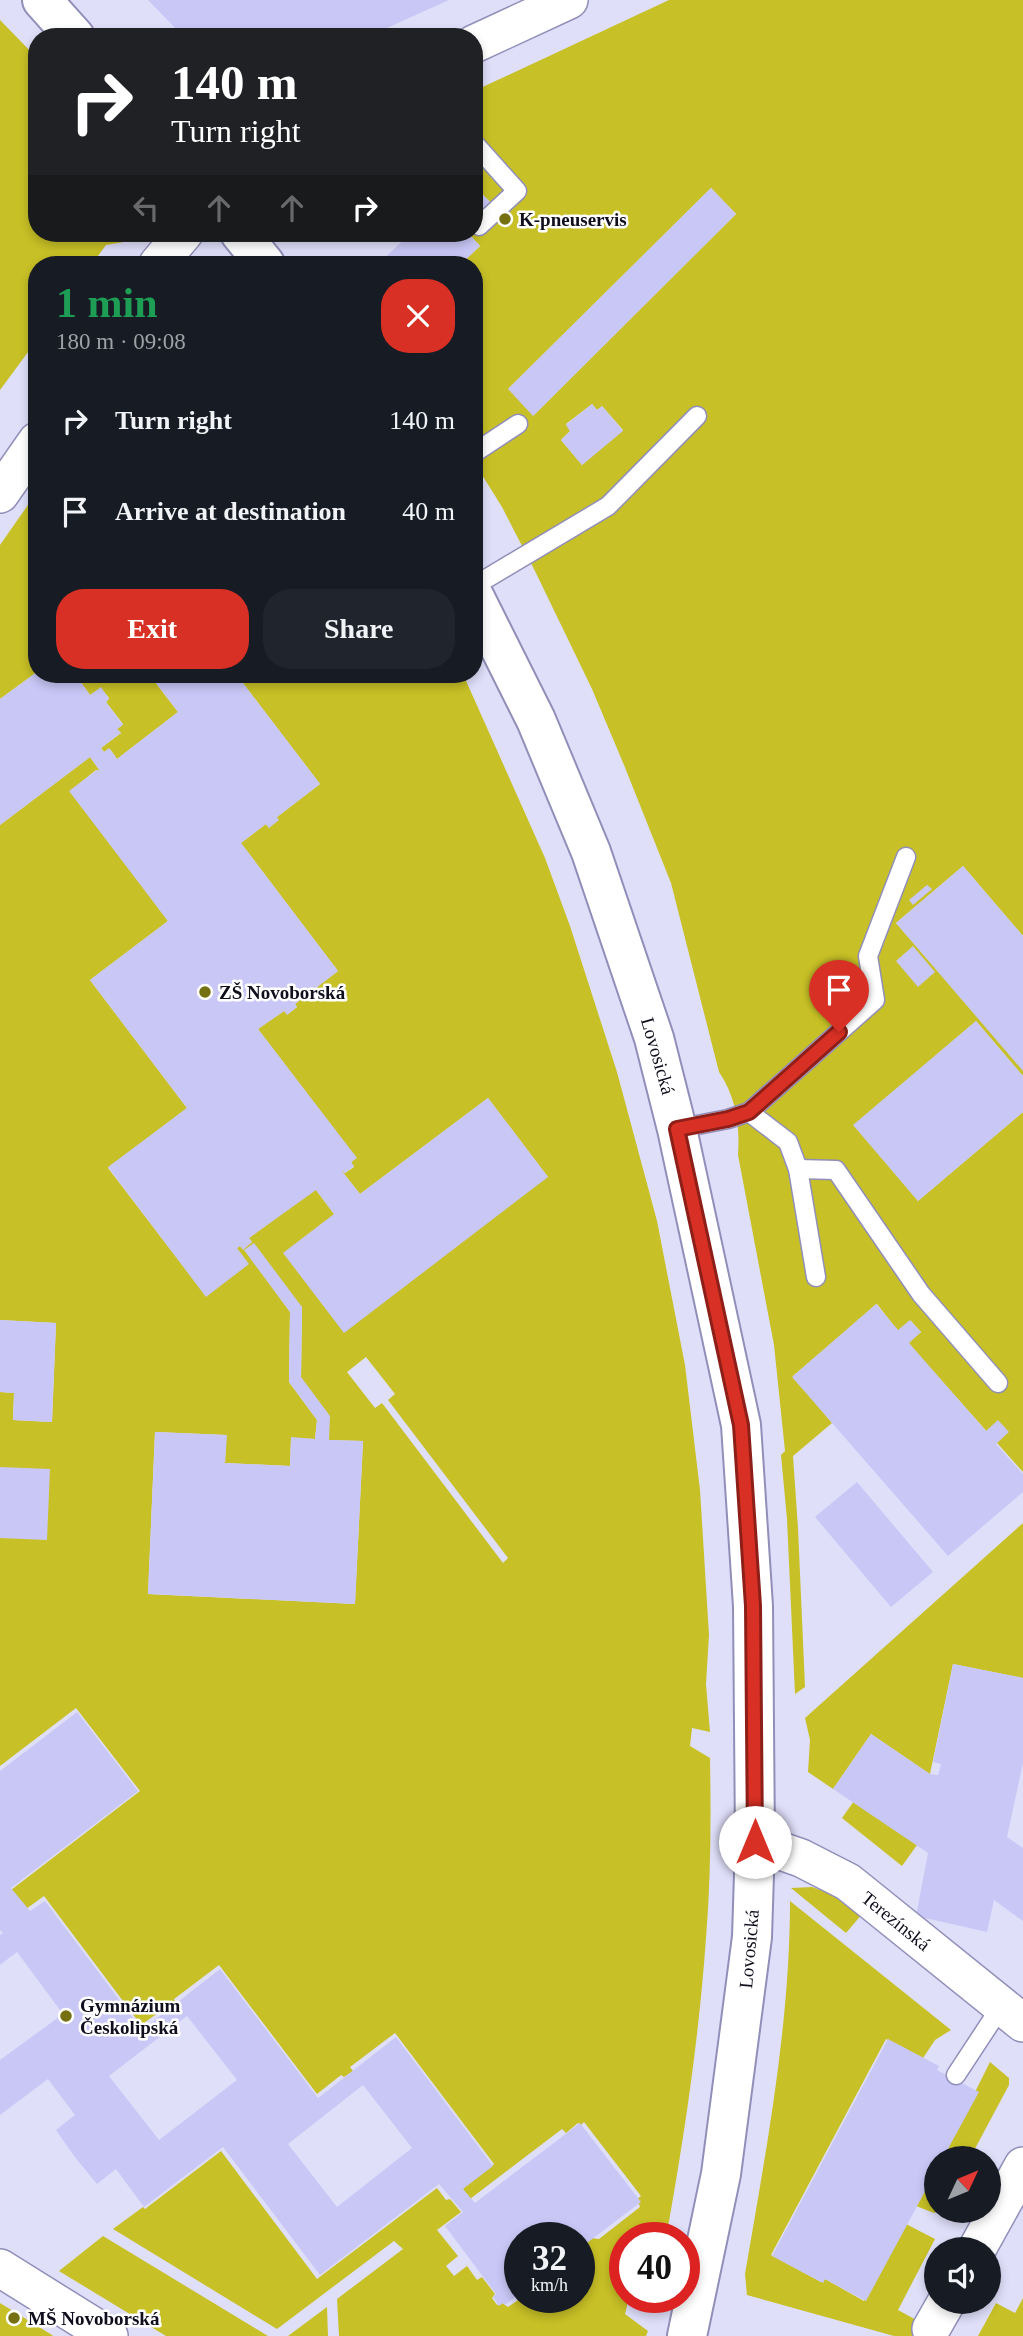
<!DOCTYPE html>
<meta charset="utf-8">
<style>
body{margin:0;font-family:Georgia,serif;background:#20242c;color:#f1f3f6;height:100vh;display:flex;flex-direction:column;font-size:26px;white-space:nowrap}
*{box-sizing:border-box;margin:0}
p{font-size:23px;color:#9ea1a6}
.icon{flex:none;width:38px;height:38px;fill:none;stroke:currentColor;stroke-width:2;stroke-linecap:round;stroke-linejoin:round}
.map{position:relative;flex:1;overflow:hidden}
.sheet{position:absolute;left:28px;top:256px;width:455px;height:427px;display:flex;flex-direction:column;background:#171b24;border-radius:28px;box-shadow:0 4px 10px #0003}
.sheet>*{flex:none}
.banner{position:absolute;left:28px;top:28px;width:455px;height:214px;border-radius:28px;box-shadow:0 4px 10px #0003;background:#202124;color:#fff;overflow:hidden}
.needle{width:46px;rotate:46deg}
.controls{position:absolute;left:924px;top:2146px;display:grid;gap:14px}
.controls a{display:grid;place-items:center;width:77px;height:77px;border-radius:50%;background:#171b24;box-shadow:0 4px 10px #0003;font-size:35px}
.speed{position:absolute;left:504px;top:2222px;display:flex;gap:14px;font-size:35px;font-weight:700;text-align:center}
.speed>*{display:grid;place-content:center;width:91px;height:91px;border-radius:50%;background:#171b24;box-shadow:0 4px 10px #0003;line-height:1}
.speed small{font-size:18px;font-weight:400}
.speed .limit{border:10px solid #d22;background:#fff;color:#111}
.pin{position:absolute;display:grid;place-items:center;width:60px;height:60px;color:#fff;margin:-72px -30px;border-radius:50% 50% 50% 0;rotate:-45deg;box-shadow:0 0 7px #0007}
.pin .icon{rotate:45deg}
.me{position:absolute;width:77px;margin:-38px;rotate:0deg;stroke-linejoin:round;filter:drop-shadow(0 0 5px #0008)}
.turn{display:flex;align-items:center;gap:24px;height:147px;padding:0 28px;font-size:32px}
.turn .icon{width:91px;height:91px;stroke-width:2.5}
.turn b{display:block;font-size:49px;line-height:60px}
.lanes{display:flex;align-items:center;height:66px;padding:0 28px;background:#0003;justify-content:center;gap:35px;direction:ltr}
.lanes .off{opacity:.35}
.round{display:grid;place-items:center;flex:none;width:74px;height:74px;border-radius:28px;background:#20242c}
.head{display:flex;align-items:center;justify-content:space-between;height:119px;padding:0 28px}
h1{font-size:42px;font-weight:600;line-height:52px;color:#1e9e55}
.button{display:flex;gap:14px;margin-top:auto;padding:14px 28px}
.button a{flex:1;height:80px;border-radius:28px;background:#d93025;color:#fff;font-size:28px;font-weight:600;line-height:80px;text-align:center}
.button a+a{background:#20242c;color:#f1f3f6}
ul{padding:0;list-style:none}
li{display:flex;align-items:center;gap:21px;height:91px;padding:0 28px}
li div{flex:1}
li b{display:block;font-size:26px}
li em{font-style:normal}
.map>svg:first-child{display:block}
.green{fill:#c7c026;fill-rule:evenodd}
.building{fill:#c9c7f6;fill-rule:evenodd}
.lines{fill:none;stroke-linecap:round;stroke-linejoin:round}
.service-casing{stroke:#918fb9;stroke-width:21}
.minor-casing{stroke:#918fb9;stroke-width:40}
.tertiary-casing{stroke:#918fb9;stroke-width:42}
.service{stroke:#fff;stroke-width:18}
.minor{stroke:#fff;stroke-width:37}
.tertiary{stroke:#fff;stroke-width:38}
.route-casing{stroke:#8d1f18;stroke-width:18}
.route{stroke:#d93025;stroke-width:12}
.poi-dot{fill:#757012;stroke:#fff;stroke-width:2.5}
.labels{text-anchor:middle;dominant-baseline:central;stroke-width:5;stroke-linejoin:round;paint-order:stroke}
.poi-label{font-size:19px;font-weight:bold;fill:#100e1d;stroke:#fff;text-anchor:start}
.street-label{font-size:19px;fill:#100e1d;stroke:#fff}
</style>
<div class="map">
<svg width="1023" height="2336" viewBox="0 0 1023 2336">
<rect width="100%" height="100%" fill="#e0dffa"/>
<g class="green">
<path d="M 669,0 L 1023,0 L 1023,936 L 963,866 L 896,923 L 1023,1069 L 1023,1076 L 976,1021 L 854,1125 L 918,1201 L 1023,1112 L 1023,1472 L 908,1343 L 921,1332 L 911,1321 L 898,1331 L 877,1304 L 793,1376 L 832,1423 L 793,1456 L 798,1528 L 805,1687 L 795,1694 L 787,1519 L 781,1455 L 785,1451 L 774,1345 L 738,1155 C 740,1125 736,1097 719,1072 L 671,883 L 624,765 L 592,689 L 534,569 L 502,507 L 474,462 L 474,264 L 461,264 L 480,246 L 468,233 L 474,233 L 474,219 L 491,203 L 474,186 L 474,165 L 491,148 L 474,129 L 474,91 ZM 711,188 L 736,214 L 534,415 L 509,388 ZM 592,404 L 597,410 L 602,406 L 623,430 L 582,465 L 561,440 L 570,431 L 566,424 Z"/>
<path d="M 0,20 L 37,58 L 37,233 L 126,233 L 124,242 L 106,245 L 92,264 L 37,264 L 37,340 L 0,390 Z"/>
<path d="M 37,492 L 37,672 L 0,699 L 0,545 Z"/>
<path d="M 79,674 L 149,674 L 178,712 L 117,759 L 110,749 L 104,752 L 101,748 L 121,733 L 117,729 L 123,724 L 106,702 L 109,698 L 101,688 L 90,695 L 80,681 L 83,679 Z"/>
<path d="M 236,674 L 463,674 L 545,858 L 570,926 L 617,1072 L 657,1221 L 685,1365 L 700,1490 L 709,1635 L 706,1684 L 710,1732 L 692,1728 L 690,1746 L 710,1758 C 711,1818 711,1878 706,1938 C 699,2038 684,2139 666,2238 L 625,2238 L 625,2298 L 629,2298 L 625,2314 L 648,2331 L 646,2336 L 339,2336 L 337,2299 L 403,2249 L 394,2241 L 277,2329 L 113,2229 L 143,2207 L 145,2209 L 221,2151 L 317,2279 L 437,2188 L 446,2200 L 450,2199 L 461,2212 L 437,2230 L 458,2256 L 446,2266 L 454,2276 L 467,2266 L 477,2280 L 482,2277 L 495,2294 L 492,2298 L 497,2305 L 501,2302 L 508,2307 L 521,2298 L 579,2298 L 579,2257 L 589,2250 L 584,2244 L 592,2238 L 599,2239 L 640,2207 L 637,2199 L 641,2196 L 584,2122 L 581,2125 L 578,2123 L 566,2133 L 562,2129 L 470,2199 L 462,2188 L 494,2164 L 395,2033 L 350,2067 L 353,2071 L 344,2077 L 341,2075 L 317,2094 L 219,1965 L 174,1999 L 176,2003 L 167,2010 L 165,2008 L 141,2025 L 44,1896 L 26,1909 L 11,1890 L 140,1791 L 76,1708 L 0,1766 L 0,1392 L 14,1393 L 13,1420 L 52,1422 L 56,1323 L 0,1320 L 0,825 L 90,757 L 100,771 L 96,770 L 70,791 L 168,921 L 90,980 L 187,1108 L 108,1168 L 206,1296 L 237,1248 L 240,1246 L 243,1249 L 252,1242 L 249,1238 L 313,1190 L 316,1190 L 334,1214 L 548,1177 L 488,1098 L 360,1194 L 341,1170 L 345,1173 L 354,1167 L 351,1162 L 356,1158 L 258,1029 L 284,1011 L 288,1014 L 297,1007 L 295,1004 L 338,971 L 241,843 L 266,824 L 269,828 L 277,817 L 320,784 ZM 245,1250 L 302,1307 L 301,1377 L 329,1440 L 363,1441 L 355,1604 L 148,1594 L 155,1432 L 226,1435 L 225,1463 L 290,1466 L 291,1438 L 315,1439 L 317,1420 L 289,1382 L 290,1312 ZM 366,1357 L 395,1394 L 388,1400 L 508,1558 L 503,1563 L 382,1403 L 375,1408 L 347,1372 Z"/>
<path d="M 1023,1523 L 1023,1678 L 953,1664 L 930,1774 L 871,1734 L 833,1789 L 808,1772 L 810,1740 L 805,1718 Z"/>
<path d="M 854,1801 L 917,1845 L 902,1866 L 842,1818 Z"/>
<path d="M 812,1887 L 842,1898 L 863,1913 L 846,1933 L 791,1888 Z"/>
<path d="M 790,1901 L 951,2030 L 935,2040 L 923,2058 L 886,2039 L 771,2255 L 821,2282 L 825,2279 L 864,2301 L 906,2224 L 935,2239 L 898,2310 L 920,2322 L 933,2336 L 894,2336 L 747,2295 L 745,2274 C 766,2151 790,2026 790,1901 Z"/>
<path d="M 990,2062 L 1009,2078 L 1009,2085 L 970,2158 L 942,2158 Z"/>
<path d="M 936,2168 L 936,2210 L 941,2210 L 934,2213 L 916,2206 Z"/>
<path d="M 103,2236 L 268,2336 L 166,2336 L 59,2271 Z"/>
<path d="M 1023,2298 L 1023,2336 L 978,2336 L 996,2303 L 1015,2313 Z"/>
<path d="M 0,2303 L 52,2335 L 53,2336 L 0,2336 Z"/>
<path d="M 327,2307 L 328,2336 L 288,2336 Z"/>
</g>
<g class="building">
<path d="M 148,0 L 449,0 L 367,37 L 184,37 Z"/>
<path d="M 474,186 L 491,203 L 474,219 Z"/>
<path d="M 711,188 L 736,214 L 533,416 L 508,389 Z"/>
<path d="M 411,233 L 468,233 L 480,246 L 461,264 L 441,264 L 434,257 L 427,264 L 378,264 Z"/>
<path d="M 592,404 L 597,410 L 602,406 L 623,431 L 582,465 L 561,440 L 570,431 L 566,425 Z"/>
<path d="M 37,672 L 37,674 L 79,674 L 83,679 L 80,681 L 90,695 L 101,687 L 109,699 L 106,702 L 123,725 L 117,729 L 121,733 L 101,748 L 104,752 L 109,748 L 117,759 L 178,712 L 149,674 L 236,674 L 320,784 L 277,817 L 279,820 L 269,828 L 266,824 L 241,843 L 338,971 L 295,1004 L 297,1007 L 287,1015 L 284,1011 L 258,1029 L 357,1158 L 351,1162 L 354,1166 L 345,1173 L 341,1170 L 360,1194 L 488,1098 L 548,1177 L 344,1333 L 283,1253 L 334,1214 L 316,1190 L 249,1238 L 252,1242 L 243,1250 L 240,1246 L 237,1248 L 249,1264 L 206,1297 L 108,1167 L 187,1108 L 90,980 L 168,921 L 69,791 L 97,770 L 100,771 L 90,757 L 0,825 L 0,699 Z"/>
<path d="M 963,866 L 1023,936 L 1023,1071 L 896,923 Z"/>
<path d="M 927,885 L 932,889 L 913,905 L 909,900 Z"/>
<path d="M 913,946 L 935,972 L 918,987 L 896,961 Z"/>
<path d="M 976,1021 L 1023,1076 L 1023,1112 L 918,1201 L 853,1125 Z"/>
<path d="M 254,1243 L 302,1307 L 301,1377 L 330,1416 L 329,1440 L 363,1441 L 355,1604 L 148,1594 L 155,1432 L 227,1435 L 225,1463 L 290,1466 L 291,1437 L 315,1439 L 317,1420 L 289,1382 L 290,1312 L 244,1250 Z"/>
<path d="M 876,1304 L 898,1330 L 910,1320 L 921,1332 L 909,1343 L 986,1431 L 998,1420 L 1009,1432 L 996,1444 L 1023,1474 L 1023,1492 L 948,1556 L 792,1377 Z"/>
<path d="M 0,1320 L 56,1323 L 52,1422 L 13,1420 L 14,1393 L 0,1392 Z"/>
<path d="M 0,1467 L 50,1469 L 47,1540 L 0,1538 Z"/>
<path d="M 857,1482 L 933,1572 L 891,1607 L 815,1517 Z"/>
<path d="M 953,1664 L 1023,1678 L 1023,1763 L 1007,1837 L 1023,1848 L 1023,1921 L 994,1900 L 987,1932 L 916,1916 L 928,1853 L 833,1789 L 871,1734 L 930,1774 L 938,1775 L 941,1764 L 933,1762 Z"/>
<path d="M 77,1712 L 138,1791 L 11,1888 L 30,1911 L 45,1901 L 142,2030 L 220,1969 L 318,2098 L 396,2037 L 493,2166 L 463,2189 L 475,2203 L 580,2123 L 641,2202 L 579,2249 L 579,2238 L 520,2238 L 520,2294 L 505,2305 L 503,2303 L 499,2306 L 493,2297 L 496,2294 L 445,2226 L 463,2212 L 439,2184 L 320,2275 L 223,2147 L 144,2207 L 116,2169 L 97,2184 L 74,2156 L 56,2130 L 75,2115 L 48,2079 L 0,2115 L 0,2060 L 63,2014 L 17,1952 L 0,1965 L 0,1935 L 3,1933 L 0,1930 L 0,1771 ZM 187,2016 L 237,2080 L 159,2140 L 109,2076 ZM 363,2085 L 412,2148 L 337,2207 L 288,2144 Z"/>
<path d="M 888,2039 L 939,2066 L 937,2070 L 979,2092 L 943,2158 L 936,2158 L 936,2171 L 866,2301 L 825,2279 L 823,2283 L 772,2256 Z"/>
</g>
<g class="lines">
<defs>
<g id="service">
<path d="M 474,143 L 517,191 L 479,226"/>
<path d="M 474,453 L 518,424"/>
<path d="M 474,586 L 608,506 L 697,416"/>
<path d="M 749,1112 L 788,1142 L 798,1169 L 816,1277"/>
<path d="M 677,1129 L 728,1119 L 749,1112 L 875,1000 L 868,956 L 906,857"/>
<path d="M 798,1169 L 836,1170 L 921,1294 L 998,1383"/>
<path d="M 956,2075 L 1002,2005"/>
</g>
<g id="minor">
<path d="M 474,44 L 569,0"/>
<path d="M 158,264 L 184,233"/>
<path d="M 0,494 L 37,441"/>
<path d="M 755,1842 L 801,1858 L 848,1882 L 1023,2023"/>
<path d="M 977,2249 L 1023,2166"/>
<path d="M 0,2268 L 109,2336"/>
<path d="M 931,2329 L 947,2301"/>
</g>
<g id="tertiary">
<path d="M 42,0 L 75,37"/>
<path d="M 240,233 L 265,264"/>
<path d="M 474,596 L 536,720 L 591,852 L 654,1038 L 677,1129 L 741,1425 L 753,1606 L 755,1842 L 752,1937 L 721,2174 L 687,2336"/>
</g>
</defs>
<use href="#service" class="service-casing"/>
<use href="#minor" class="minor-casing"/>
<use href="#tertiary" class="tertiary-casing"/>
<use href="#service" class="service"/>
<use href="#minor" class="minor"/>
<use href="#tertiary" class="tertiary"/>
</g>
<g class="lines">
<defs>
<path id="route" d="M 755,1842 L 753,1606 L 741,1425 L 677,1129 L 728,1119 L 749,1112 L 839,1032"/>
</defs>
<use href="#route" class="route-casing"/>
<use href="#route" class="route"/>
</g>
<g class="poi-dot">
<circle cx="505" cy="219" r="7"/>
<circle cx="205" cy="992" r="7"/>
<circle cx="66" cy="2016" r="7"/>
<circle cx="14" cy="2318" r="7"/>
</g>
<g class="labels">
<g class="poi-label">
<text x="519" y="219">K-pneuservis</text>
<text x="219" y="992">ZŠ Novoborská</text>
<text x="80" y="2005">Gymnázium<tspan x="80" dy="22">Českolipská</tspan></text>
<text x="28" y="2318">MŠ Novoborská</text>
</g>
<g class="street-label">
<text transform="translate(658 1056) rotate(74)">Lovosická</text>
<text transform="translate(896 1921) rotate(39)">Terezínská</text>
<text transform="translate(749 1949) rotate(-85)">Lovosická</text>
</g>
</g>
</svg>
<div class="controls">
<a><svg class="needle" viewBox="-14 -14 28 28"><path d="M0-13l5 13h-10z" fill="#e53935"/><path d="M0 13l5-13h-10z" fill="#9ea1a6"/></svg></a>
<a><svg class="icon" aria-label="sound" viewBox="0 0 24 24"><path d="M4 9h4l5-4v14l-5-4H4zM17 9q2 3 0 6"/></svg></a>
</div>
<div class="speed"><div>32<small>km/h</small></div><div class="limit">40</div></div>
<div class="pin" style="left:839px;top:1032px;background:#d93025"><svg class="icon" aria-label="arrive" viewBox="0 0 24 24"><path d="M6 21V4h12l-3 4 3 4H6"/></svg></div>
<svg class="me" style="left:755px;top:1842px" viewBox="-20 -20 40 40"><circle r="19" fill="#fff"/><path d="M0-13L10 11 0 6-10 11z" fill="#d93025"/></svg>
<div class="banner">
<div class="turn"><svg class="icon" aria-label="right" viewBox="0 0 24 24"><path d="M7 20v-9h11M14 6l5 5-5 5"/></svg><div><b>140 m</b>Turn right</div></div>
<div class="lanes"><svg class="icon off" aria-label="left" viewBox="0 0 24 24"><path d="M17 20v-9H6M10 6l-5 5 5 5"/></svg><svg class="icon off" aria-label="ahead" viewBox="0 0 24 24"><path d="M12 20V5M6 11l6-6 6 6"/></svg><svg class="icon off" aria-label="ahead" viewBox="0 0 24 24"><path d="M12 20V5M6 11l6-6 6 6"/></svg><svg class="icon" aria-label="right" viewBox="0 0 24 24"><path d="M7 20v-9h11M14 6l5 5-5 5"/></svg></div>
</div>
<section class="sheet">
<div class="head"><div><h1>1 min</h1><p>180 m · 09:08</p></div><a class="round" style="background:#d93025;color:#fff"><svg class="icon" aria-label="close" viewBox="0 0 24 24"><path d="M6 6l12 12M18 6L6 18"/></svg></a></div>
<ul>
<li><svg class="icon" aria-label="right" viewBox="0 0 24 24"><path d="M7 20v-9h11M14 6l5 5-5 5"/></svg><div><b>Turn right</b></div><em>140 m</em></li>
<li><svg class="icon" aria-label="arrive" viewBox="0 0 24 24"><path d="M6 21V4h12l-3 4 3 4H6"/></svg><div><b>Arrive at destination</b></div><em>40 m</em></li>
</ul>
<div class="button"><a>Exit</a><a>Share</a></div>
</section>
</div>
